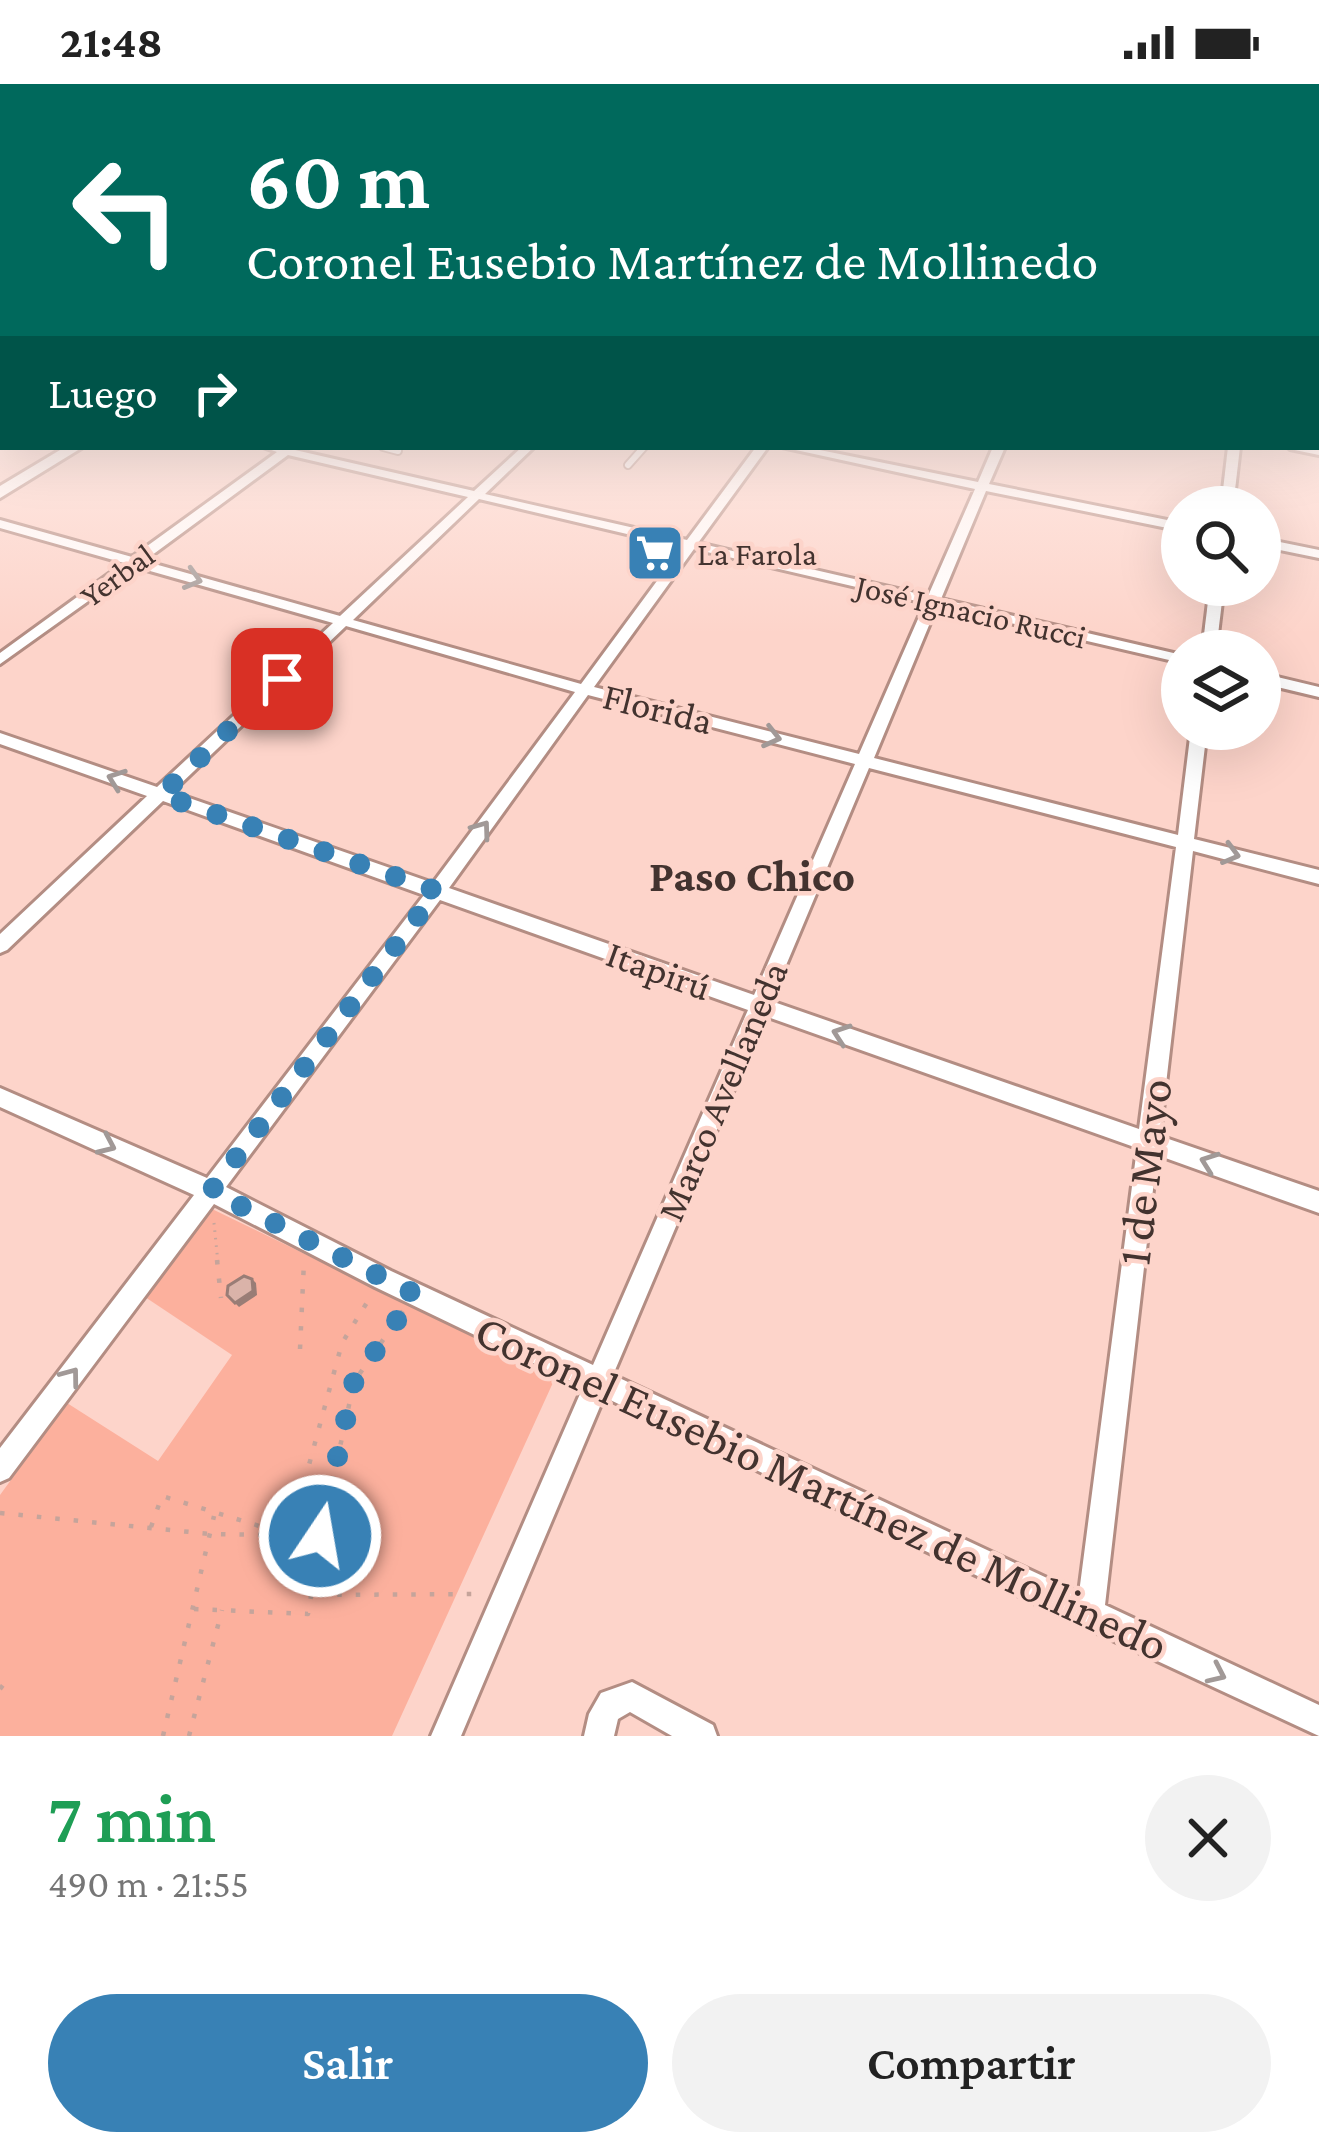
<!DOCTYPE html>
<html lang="es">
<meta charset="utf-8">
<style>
body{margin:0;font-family:"Crimson Pro",serif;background:#f2f2f2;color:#222;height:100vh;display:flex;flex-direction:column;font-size:45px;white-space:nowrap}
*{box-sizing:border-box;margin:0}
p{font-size:39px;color:#767676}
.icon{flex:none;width:66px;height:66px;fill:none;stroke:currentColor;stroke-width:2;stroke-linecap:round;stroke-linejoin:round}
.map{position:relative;height:1652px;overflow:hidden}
.details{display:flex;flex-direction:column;background:#fff;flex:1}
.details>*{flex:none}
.hud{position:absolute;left:0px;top:0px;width:1320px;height:366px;box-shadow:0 12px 48px #0002;background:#00695c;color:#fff;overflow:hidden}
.controls{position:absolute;left:1161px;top:402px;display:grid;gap:24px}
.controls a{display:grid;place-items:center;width:120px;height:120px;border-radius:50%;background:#fff;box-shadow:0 12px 48px #0002;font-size:60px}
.pin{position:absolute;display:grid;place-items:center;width:102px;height:102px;color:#fff;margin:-51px;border-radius:24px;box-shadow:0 6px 18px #0006}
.me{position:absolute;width:132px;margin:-66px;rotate:12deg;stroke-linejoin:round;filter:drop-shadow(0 0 9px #0008)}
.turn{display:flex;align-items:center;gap:42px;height:252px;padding:0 48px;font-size:54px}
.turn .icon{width:156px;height:156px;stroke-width:2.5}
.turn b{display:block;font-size:84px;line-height:102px}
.then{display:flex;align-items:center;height:114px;padding:0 48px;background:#0003;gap:24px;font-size:45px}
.round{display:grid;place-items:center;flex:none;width:126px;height:126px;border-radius:63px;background:#f2f2f2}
.head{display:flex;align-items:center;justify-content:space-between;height:204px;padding:0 48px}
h1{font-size:72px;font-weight:600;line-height:90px;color:#1e9e55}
.button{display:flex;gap:24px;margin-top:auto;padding:24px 48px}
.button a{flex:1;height:138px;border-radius:72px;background:#3881b5;color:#fff;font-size:48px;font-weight:600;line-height:138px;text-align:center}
.button a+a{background:#f2f2f2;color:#222}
.status{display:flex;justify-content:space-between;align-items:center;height:84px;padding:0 60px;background:#fff;direction:ltr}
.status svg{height:33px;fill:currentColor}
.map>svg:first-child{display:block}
.green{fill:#fcb09d}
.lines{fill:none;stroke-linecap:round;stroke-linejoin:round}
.service-casing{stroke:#b38d83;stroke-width:10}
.minor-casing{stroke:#b38d83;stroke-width:6}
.secondary-casing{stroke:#b38d83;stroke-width:6}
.path-far1{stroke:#c5a49b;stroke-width:3;stroke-dasharray:1.5 6;stroke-linecap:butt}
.path{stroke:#c5a49b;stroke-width:4.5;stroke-dasharray:4.5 14;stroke-linecap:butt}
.service{stroke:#fff;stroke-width:6}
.minor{fill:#fff;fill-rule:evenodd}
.secondary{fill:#fff;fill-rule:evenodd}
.shaded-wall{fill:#997d76}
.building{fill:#dab3a9;stroke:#997d76;stroke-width:3}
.oneway{stroke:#a19997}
.route{stroke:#3881b5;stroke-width:21;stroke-dasharray:0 37.8}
.labels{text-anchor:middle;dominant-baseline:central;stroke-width:9;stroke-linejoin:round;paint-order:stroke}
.far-poi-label{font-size:33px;fill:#43332f;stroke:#fdd4ca;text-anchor:start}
.far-street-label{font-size:33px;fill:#43332f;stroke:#fdd4ca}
.street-label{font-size:39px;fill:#43332f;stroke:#fdd4ca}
.quarter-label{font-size:45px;font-weight:bold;fill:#43332f;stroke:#fdd4ca}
.near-street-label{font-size:48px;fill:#43332f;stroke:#fdd4ca}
</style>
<div class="status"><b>21:48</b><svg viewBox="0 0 49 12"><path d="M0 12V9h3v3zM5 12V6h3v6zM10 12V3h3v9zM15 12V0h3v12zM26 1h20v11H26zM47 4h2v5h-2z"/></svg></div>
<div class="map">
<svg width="1319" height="1652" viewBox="0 0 1319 1652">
<rect width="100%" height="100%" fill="#fdd4ca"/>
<path class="green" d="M 210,1124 L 556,1292 L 392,1652 L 0,1652 L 0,1411 L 67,1319 L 158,1377 L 232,1271 L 145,1213 Z"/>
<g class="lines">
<defs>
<g id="service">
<path d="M 383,363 L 398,367"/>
<path d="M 628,381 L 644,363"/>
</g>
<g id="minor">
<path d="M 263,363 L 298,363 L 295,366 L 474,407 L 522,363 L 534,363 L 485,410 L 687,456 L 756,363 L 768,363 L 698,459 L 928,512 L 975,405 L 782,363 L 805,363 L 978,398 L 993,363 L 1005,363 L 989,400 L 1182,439 L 1182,447 L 986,407 L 941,515 L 1182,571 L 1182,579 L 937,522 L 874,674 L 1178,751 L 1191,645 L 1207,645 L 1194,755 L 1319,786 L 1319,800 L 1193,767 L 1160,1052 L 1319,1107 L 1319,1129 L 1157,1071 L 1105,1521 L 1319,1621 L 1319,1652 L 1080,1541 L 604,1313 L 461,1652 L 431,1652 L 583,1303 L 375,1203 L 214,1120 L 9,1394 L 0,1398 L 0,1364 L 194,1111 L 0,1023 L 0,1004 L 207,1094 L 424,811 L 163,717 L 7,866 L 0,869 L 0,850 L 147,712 L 0,660 L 0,649 L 157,703 L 333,539 L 136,483 L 0,580 L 0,569 L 124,479 L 0,444 L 0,436 L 132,473 L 277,368 ZM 288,371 L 468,413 L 340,532 L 144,477 ZM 479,415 L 682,463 L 581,600 L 353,536 ZM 694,465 L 925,519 L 859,670 L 594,603 ZM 346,542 L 575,608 L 433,799 L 172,708 ZM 588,611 L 855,680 L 754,911 L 449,804 ZM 869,684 L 1176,763 L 1139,1045 L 771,917 ZM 440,816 L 748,926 L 593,1281 L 391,1187 L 226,1103 ZM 765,932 L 1137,1064 L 1079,1509 L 613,1291 Z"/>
<path d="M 1228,363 L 1240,363 L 1233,423 L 1221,423 Z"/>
<path d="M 1288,363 L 1319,365 L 1319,371 L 1290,365 Z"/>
<path d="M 1260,454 L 1319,466 L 1319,474 L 1260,462 Z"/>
<path d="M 1210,501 L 1224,501 L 1216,567 L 1202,567 Z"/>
<path d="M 1260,589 L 1319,603 L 1319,613 L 1260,599 Z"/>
<path d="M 632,1598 L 713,1641 L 717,1652 L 672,1652 L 630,1628 L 618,1635 L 614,1652 L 584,1652 L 589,1630 L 601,1609 Z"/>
</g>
<path id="secondary" d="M 65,363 L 83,363 L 0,414 L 0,402 Z"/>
</defs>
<use href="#service" class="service-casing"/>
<use href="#minor" class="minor-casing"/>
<use href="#secondary" class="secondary-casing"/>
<path class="path-far1" d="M 214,1139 L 218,1179"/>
<g class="path">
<path d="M 217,1176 L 221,1214"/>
<path d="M 300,1265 L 304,1177"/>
<path d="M 0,1429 L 210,1450 L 320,1452 L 311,1511 L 482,1510"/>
<path d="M 151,1443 L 162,1412 L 282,1449"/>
<path d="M 290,1451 L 342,1259 L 371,1212"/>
<path d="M 321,1451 L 354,1298 L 403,1227"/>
<path d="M 194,1525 L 308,1530 L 311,1512"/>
<path d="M 0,1605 L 7,1596"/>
<path d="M 163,1652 L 214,1432"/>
<path d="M 189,1652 L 222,1526"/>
</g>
<use href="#service" class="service"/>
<use href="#minor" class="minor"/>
<use href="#secondary" class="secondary"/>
</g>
<path class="shaded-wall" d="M 252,1195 L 256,1199 L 257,1211 L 239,1223 L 235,1219 Z"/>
<path class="building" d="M 244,1192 L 252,1195 L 253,1207 L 235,1219 L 227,1211 L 228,1202 Z"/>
<defs><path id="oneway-chevron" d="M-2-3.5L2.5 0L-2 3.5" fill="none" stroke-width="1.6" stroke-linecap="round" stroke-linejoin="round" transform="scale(3)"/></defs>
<g class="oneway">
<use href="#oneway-chevron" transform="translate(193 495) rotate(16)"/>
<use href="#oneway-chevron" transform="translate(772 653) rotate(14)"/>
<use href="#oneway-chevron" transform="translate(116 695) rotate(-160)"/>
<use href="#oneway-chevron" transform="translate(482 745) rotate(-54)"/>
<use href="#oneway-chevron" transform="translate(1231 770) rotate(15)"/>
<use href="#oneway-chevron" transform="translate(841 950) rotate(-161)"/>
<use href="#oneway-chevron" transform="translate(107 1061) rotate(24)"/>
<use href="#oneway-chevron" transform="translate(1209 1078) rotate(-160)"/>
<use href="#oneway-chevron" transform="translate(71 1292) rotate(-53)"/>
<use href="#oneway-chevron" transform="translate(1217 1590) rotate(25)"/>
</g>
<linearGradient id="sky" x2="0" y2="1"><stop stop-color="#a19cb2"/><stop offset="0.58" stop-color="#feece7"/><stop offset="1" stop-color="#feece7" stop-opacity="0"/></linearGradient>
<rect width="1319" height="550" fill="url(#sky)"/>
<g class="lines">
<path class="route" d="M 282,595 L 161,711 L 437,807 L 211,1107 L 415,1210 L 354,1298 L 320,1452"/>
</g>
<defs>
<symbol id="supermarket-square" viewBox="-11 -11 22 22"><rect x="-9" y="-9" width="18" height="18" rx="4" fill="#3881b5" stroke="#fdd4ca"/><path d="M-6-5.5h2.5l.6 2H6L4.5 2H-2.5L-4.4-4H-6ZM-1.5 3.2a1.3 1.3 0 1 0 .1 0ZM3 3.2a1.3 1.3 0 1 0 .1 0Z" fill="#fff"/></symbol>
</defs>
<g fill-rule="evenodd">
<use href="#supermarket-square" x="622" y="436" width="66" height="66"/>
</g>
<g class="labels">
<g class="far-poi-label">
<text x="697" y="469">La Farola</text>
</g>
<g class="far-street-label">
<text transform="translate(117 491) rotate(-36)">Yerbal</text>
<text transform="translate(971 527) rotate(13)">José Ignacio Rucci</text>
</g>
<g class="street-label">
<text transform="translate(658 624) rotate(14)">Florida</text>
<text transform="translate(659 886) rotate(20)">Itapirú</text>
<text transform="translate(722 1007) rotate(-67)">Marco Avellaneda</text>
</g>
<g class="quarter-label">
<text x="752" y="792">Paso Chico</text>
</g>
<g class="near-street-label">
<text transform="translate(1144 1088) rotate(-83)">1 de Mayo</text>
<text transform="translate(822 1403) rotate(25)">Coronel Eusebio Martínez de Mollinedo</text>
</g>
</g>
</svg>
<div class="controls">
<a><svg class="icon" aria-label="search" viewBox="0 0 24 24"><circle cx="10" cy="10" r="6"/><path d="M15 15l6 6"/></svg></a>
<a><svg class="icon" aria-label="layers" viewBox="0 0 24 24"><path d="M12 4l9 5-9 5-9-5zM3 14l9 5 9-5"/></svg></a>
</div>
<div class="pin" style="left:282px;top:595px;background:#d93025"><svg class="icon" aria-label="arrive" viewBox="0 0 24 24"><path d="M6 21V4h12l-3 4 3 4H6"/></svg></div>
<svg class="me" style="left:320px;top:1452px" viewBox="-20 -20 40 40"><circle r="17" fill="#3881b5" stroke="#fff" stroke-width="3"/><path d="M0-11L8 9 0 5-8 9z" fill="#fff"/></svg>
<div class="hud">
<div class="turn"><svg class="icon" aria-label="left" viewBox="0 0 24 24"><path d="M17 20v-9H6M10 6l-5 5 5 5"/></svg><div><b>60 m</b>Coronel Eusebio Martínez de Mollinedo</div></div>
<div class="then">Luego<svg class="icon" aria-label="right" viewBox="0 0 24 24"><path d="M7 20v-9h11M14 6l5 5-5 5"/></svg></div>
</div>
</div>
<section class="details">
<div class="head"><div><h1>7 min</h1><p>490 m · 21:55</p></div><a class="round"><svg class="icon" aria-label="close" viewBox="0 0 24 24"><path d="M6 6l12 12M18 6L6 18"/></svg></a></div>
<div class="button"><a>Salir</a><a>Compartir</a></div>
</section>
